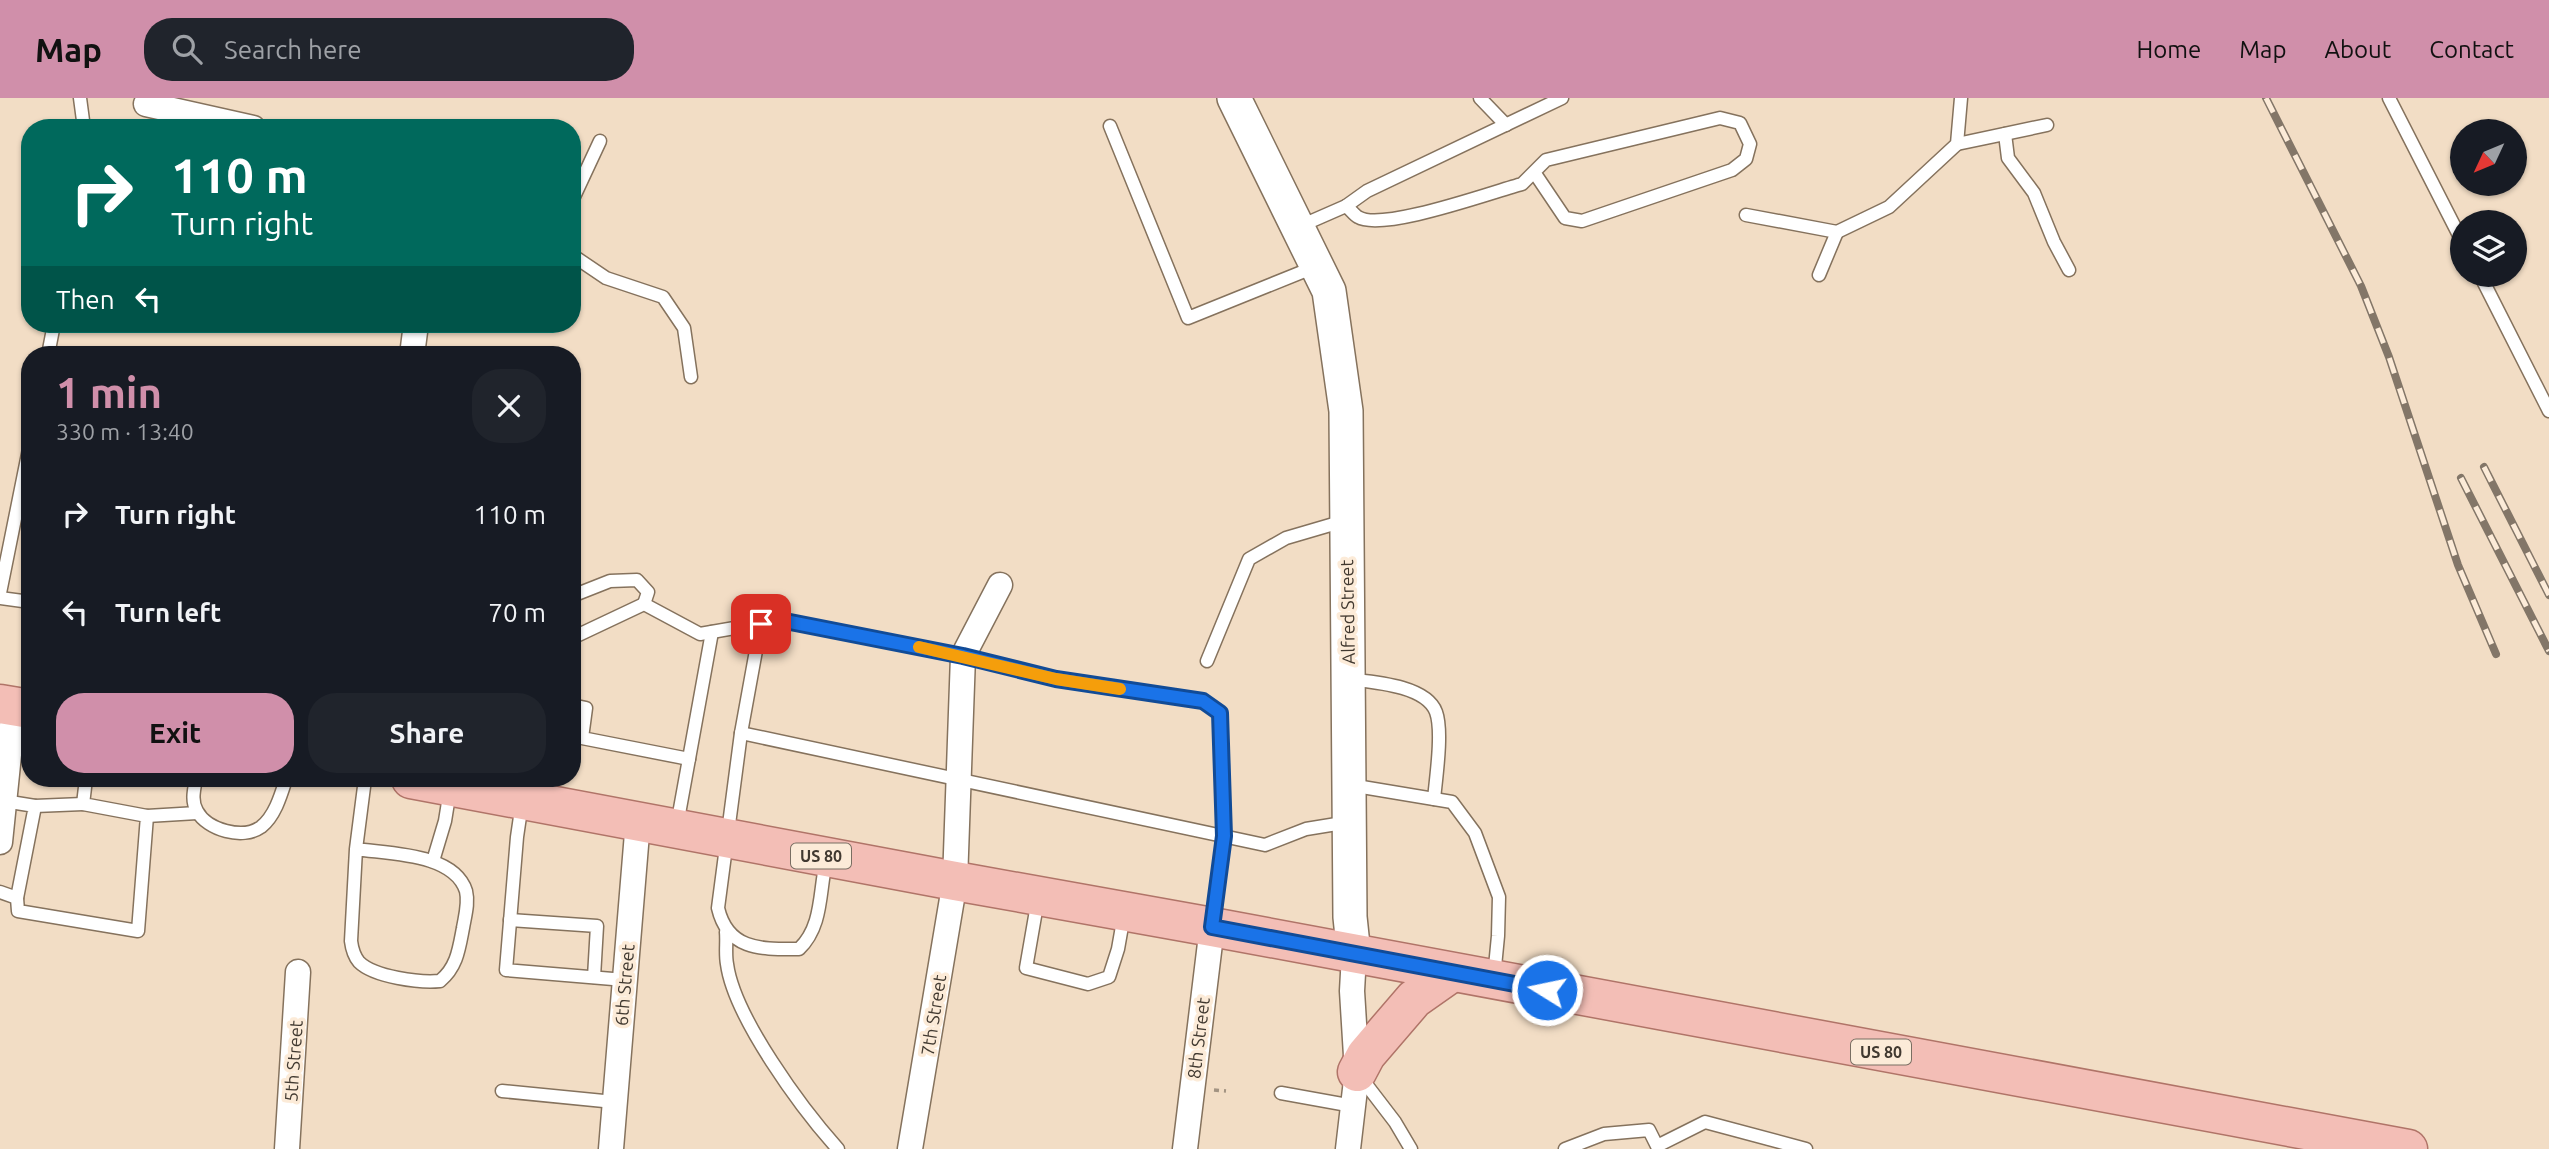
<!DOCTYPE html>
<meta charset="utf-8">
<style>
body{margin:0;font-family:Ubuntu,sans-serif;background:#20242c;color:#f1f3f6;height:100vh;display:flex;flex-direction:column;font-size:26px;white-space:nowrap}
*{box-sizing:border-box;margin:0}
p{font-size:23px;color:#9ea1a6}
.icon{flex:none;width:38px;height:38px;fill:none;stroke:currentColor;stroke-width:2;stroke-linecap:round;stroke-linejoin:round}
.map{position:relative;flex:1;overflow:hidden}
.drawer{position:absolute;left:21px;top:248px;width:560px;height:441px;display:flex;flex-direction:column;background:#171b24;border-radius:28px;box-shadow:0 2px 5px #0004}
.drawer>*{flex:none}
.guide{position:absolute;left:21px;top:21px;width:560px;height:214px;border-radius:28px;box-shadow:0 2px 5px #0004;background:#00695c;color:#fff;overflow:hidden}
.needle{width:46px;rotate:226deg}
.controls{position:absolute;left:2450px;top:21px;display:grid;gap:14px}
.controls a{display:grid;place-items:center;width:77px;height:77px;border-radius:50%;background:#171b24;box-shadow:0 2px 5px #0004;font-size:35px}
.pin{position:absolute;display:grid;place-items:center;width:60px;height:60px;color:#fff;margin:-30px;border-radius:14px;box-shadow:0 4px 10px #0006}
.me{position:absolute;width:77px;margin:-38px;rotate:280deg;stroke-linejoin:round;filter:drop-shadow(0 0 5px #0008)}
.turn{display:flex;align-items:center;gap:24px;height:147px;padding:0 35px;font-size:32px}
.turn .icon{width:91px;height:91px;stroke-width:2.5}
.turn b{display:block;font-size:49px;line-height:60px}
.then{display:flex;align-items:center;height:66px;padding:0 35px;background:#0003;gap:14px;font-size:26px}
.round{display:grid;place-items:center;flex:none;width:74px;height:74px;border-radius:28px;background:#20242c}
.summary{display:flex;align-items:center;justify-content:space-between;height:119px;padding:0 35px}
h1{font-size:42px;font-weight:600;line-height:52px;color:#d08faa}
.action{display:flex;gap:14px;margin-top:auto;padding:14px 35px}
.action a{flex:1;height:80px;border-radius:28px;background:#d08faa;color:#111;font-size:28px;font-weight:600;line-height:80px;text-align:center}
.action a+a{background:#20242c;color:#f1f3f6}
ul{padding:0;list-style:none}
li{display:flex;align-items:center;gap:21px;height:98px;padding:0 35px}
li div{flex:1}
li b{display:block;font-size:26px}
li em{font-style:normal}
header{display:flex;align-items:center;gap:42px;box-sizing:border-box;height:98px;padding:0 35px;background:#d08faa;color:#111}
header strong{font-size:33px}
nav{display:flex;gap:38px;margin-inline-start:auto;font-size:24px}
.search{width:490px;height:63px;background:#20242c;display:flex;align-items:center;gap:18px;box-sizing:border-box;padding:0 24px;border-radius:28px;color:#9ea1a6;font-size:26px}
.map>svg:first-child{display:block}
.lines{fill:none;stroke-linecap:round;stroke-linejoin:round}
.service-casing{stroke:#85725d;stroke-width:15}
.minor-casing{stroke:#85725d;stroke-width:27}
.secondary-casing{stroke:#85725d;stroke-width:36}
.primary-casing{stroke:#b07468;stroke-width:41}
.path{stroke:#a29382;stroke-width:3.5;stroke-dasharray:5 5;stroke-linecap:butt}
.service{stroke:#fff;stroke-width:12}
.minor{stroke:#fff;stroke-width:24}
.secondary{stroke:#fff;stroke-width:33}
.primary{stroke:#f3beb6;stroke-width:38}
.rail-casing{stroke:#837668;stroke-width:8}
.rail{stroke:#fcebd8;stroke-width:5;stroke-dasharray:16;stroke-linecap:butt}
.route-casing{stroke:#114b97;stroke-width:18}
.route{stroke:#1a73e8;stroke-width:12}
.slow{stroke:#f59e0b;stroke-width:12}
.labels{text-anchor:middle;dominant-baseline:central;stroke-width:7;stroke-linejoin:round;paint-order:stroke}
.shield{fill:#fcebd8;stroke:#796e62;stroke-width:2}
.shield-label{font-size:16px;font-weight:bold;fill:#413930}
.street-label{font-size:18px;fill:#413930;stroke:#fcebd8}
</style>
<header>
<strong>Map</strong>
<div class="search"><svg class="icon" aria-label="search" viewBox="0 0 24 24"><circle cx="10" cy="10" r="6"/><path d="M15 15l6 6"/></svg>Search here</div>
<nav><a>Home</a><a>Map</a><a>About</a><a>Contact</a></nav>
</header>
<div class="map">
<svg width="2549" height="1051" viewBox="0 0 2549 1051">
<rect width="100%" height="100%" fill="#f2ddc5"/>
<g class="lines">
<defs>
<g id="service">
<path d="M 80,0 L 84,30"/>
<path d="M 1480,0 L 1506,27"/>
<path d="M 2389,0 L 2462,143"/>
<path d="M 1110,28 L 1188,220 L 1317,168"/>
<path d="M 2005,36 L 2008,60 L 2034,95 L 2054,144 L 2069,172"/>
<path d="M 1957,46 L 2047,27"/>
<path d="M 572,103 L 600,43"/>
<path d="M 1346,108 C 1350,111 1354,117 1358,119 C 1382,134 1492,94 1522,86 L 1546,62 L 1720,20 L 1740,25 L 1750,46 L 1746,61 L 1732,72 L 1582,123 L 1565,120 L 1534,74"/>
<path d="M 1746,117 L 1837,134 L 1889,109 L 1957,46 L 1961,0"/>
<path d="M 1298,129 L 1346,108 L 1367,93 L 1562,0"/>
<path d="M 572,157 L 606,180 L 663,199 L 684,230 L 691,279"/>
<path d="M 1819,177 L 1837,134"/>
<path d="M 2480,177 L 2549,313"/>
<path d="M 48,257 L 54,226"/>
<path d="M 0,495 L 30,346"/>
<path d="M 572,498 L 610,483 L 637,482 L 648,494 L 644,506"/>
<path d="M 0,500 L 30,504"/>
<path d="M 572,540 L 644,506 L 700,536 L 780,522 L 963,558 L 1056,581 L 1203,603 L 1220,615 L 1224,739 L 1213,824"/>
<path d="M 1207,563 L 1249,461 L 1286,440 L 1344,423"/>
<path d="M 1348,581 C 1372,584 1426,587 1436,614 C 1443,633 1436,680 1434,701"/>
<path d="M 572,607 L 586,610 L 582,640 L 689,661"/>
<path d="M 741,635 L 761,525"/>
<path d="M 196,681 C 194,692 191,703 197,713 C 207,732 243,742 261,729 C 275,718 281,697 286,681"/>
<path d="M 1350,687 L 1452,704 L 1475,735 L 1499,799 L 1498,838 L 1494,879"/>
<path d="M 4,703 L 35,708 L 17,800"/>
<path d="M 522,705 L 517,739 L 506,872 L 625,882"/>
<path d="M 35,708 L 83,706"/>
<path d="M 147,718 L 197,715"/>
<path d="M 677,727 L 712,534"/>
<path d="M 356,751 C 389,756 454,755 466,793 C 469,805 465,818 463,830 C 459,851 457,869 440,883 C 420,885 374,879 359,864 C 354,858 352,851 351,843 L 356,751 L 365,681"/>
<path d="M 433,763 L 445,723 L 450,692"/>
<path d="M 826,764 C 819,794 823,828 799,851 C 762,851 728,853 718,810 L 741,635 L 1265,747 L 1306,731 L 1349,724"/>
<path d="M 0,794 L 17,800 L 18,813 L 138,833 L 147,718 L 83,706 L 86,681"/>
<path d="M 1038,801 L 1026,870 L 1088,886 L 1109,879 L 1118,851 L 1124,817"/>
<path d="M 510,822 L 597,828 L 594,879"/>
<path d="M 726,834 C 727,844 725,856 727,866 C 734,919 802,1011 838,1051"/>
<path d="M 1359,977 L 1395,1024 L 1411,1051"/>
<path d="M 502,993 L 614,1004"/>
<path d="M 1281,995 L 1353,1008"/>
<path d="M 1565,1051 L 1604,1036 L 1649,1032 L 1657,1048 L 1705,1024 L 1806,1051"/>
</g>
<g id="minor">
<path d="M 146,6 L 253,30"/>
<path d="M 412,257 L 416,226"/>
<path d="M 0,744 L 14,608"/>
<path d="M 287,1051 L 298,874"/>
<path d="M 611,1051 L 638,723"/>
<path d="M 910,1051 L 955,783 L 963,558 L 1000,487"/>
<path d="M 1185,1051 L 1212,829"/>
<path d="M 1348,1051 L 1357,974 L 1352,893 L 1354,857"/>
</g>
<path id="secondary" d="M 1234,0 L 1329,193 L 1346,313 L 1350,819 L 1354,857"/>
<g id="primary">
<path d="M 0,606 L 30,611"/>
<path d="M 411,681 L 955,783 L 1212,829 L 2408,1051"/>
<path d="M 1357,974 L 1366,957 L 1414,901 L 1451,875"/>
</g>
</defs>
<use href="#service" class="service-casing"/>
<use href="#minor" class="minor-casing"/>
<use href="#secondary" class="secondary-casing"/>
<use href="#primary" class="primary-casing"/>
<path class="path" d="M 1214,992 L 1226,993"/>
<use href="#service" class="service"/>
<use href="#minor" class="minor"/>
<use href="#secondary" class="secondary"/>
<use href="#primary" class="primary"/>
<defs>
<g id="rail">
<path d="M 2266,0 L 2361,188 L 2389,259 L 2458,467 L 2496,556"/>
<path d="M 2484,369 L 2549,497"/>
<path d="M 2461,380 L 2549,553"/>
</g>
</defs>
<use href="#rail" class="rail-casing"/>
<use href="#rail" class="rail"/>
</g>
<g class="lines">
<defs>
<path id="route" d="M 761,526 L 780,522 L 963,558 L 1056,581 L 1203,603 L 1220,615 L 1224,738 L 1212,829 L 1547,892"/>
</defs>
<use href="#route" class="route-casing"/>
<use href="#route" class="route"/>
<path class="slow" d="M 919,549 L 1056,581 L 1120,591"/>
</g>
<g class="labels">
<g class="shield">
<rect x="791" y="745.5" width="60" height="25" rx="5"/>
<rect x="1851" y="941.5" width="60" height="25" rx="5"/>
</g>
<g class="shield-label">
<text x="821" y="758">US 80</text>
<text x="1881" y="954">US 80</text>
</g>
<g class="street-label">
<text transform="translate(1347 514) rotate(-91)">Alfred Street</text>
<text transform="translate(624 887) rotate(-85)">6th Street</text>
<text transform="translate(933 917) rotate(-81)">7th Street</text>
<text transform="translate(1198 940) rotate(-83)">8th Street</text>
<text transform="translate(293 963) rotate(-86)">5th Street</text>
</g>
</g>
</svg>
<div class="controls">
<a><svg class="needle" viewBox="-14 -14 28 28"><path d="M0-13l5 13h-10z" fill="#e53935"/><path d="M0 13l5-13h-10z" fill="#9ea1a6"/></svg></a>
<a><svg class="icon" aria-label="layers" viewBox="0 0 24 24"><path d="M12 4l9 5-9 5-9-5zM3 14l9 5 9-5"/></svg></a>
</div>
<div class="pin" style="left:761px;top:526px;background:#d93025"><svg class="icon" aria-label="arrive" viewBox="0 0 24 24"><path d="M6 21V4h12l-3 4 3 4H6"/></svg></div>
<svg class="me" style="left:1547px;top:892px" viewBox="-20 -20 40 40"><circle r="17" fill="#1a73e8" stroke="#fff" stroke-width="3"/><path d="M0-11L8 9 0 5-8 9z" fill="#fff"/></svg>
<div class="guide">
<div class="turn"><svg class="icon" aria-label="right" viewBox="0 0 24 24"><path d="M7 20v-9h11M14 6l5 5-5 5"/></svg><div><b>110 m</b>Turn right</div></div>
<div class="then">Then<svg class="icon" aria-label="left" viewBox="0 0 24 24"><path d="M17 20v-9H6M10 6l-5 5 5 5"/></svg></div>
</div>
<section class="drawer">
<div class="summary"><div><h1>1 min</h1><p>330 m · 13:40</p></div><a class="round"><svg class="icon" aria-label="close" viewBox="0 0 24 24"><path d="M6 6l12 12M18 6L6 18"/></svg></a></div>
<ul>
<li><svg class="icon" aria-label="right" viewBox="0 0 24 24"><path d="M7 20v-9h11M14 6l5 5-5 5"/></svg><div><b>Turn right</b></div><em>110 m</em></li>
<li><svg class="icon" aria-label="left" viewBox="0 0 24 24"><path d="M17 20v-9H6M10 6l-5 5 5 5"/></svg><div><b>Turn left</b></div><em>70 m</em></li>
</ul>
<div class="action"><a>Exit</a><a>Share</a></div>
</section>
</div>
